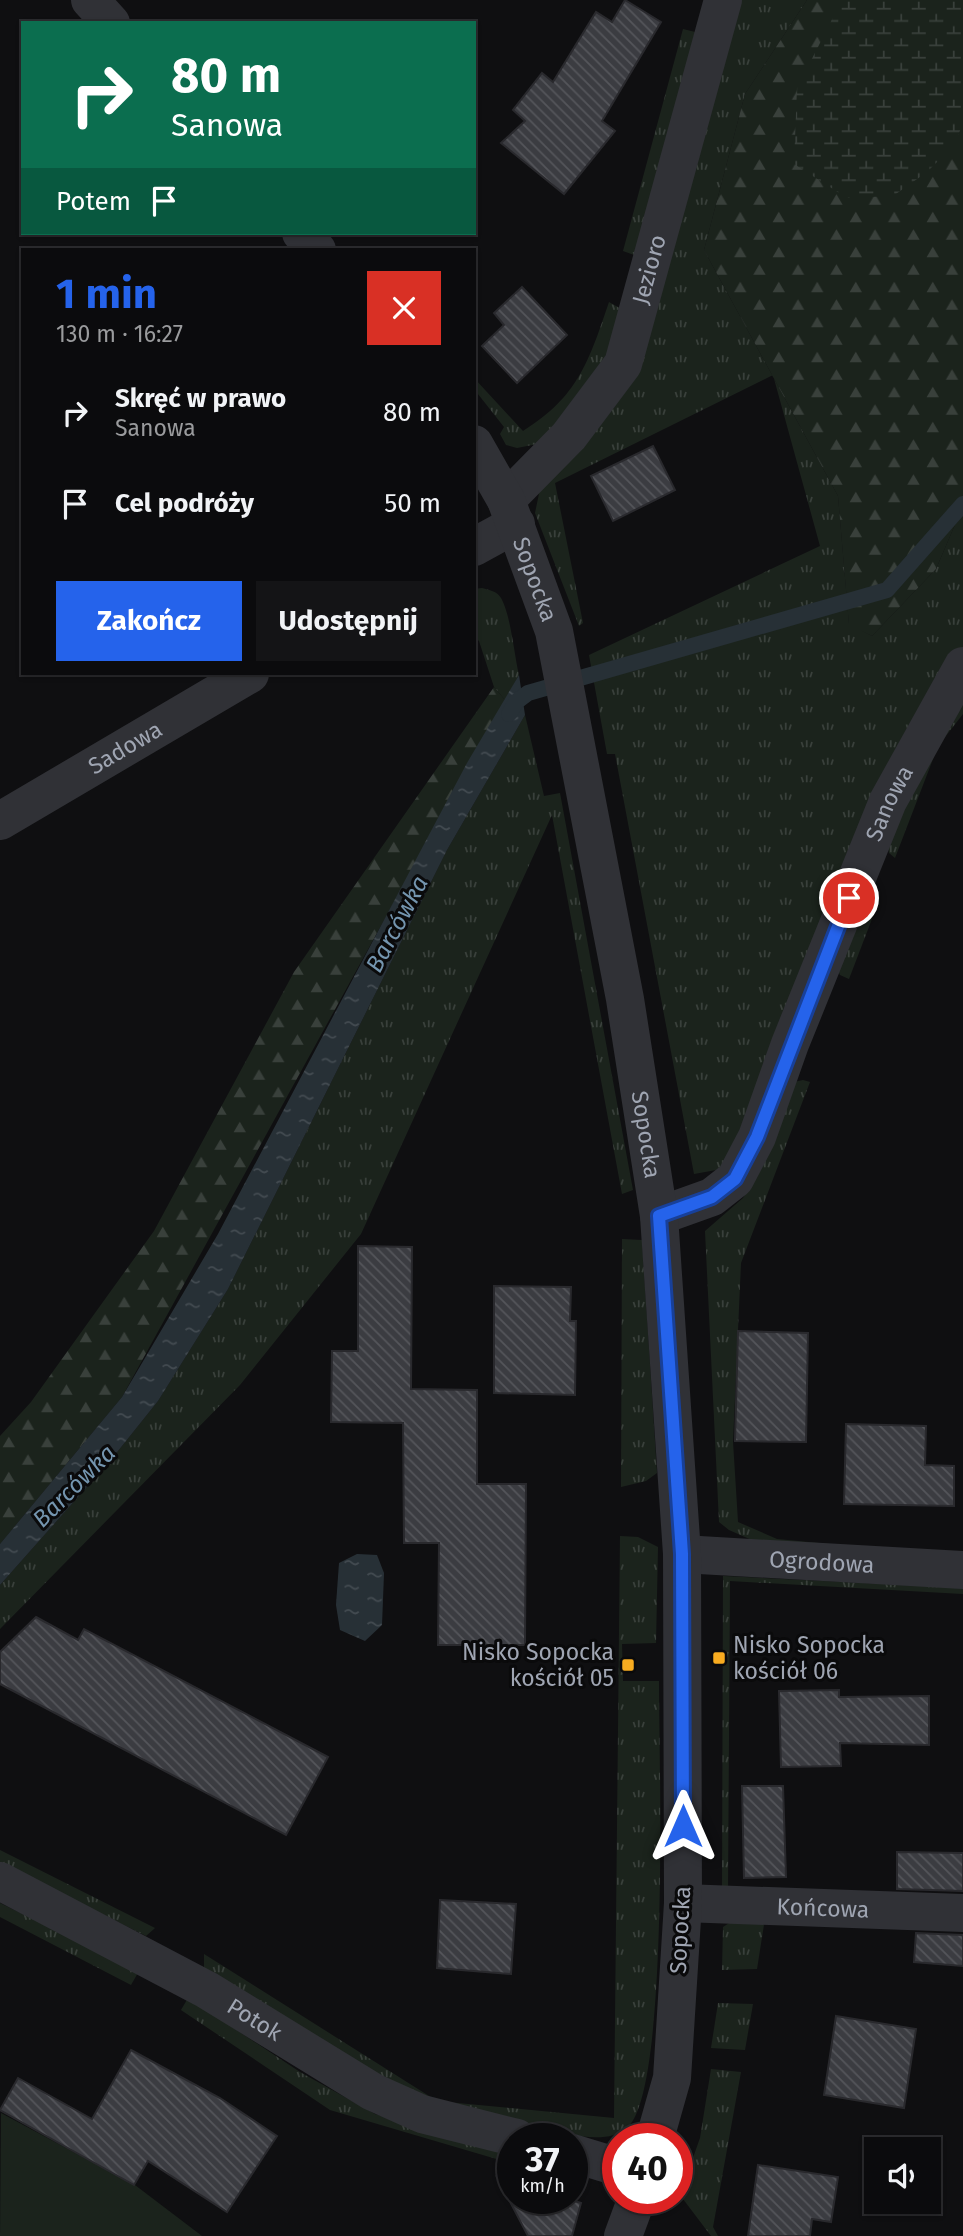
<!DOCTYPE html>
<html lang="pl">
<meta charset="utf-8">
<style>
body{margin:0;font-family:"Fira Sans",sans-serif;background:#141416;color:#f1f3f6;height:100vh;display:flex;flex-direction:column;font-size:26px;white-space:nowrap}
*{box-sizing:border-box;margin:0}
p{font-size:23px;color:#9a9b9d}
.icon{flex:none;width:38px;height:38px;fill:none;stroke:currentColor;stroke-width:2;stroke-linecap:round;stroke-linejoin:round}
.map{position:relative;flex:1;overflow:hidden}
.sheet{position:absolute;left:21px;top:248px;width:455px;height:427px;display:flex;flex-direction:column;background:#0b0b0d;border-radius:0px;box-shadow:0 2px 5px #0004,0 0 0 2px #2b2b2e}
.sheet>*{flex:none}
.banner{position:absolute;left:21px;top:21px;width:455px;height:214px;border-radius:0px;box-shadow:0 2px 5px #0004,0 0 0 2px #2b2b2e;background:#0b6e4f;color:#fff;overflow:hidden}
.tools{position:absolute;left:864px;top:2137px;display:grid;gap:14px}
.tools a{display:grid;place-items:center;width:77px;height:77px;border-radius:0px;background:#0b0b0d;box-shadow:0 2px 5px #0004,0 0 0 2px #2b2b2e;font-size:35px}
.speed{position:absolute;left:497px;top:2123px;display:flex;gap:14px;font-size:35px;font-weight:700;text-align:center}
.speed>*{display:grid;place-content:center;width:91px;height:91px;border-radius:50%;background:#0b0b0d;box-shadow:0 2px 5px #0004,0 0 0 2px #2b2b2e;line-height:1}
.speed small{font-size:18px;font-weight:400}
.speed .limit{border:10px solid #d22;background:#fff;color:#111}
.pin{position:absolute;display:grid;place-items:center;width:60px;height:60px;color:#fff;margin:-30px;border:4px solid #fff;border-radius:50%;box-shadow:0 2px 7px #0007}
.me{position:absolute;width:77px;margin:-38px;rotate:0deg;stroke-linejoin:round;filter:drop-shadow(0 0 5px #0008)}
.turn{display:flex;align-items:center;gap:24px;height:147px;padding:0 35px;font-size:32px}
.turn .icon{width:91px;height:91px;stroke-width:2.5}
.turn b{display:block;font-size:49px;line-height:60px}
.then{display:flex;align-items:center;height:66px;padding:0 35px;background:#0003;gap:14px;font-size:26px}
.round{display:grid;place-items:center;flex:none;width:74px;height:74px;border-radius:0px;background:#141416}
.headline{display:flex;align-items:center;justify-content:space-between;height:119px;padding:0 35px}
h1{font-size:42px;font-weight:700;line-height:52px;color:#2563eb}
.cta{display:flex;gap:14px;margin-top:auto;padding:14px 35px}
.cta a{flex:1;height:80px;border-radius:0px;background:#2563eb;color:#fff;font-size:28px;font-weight:700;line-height:80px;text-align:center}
.cta a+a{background:#141416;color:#f1f3f6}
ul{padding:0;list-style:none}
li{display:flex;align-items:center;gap:21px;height:91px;padding:0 35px}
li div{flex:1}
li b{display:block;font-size:26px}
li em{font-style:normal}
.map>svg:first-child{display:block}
.grass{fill:url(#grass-tufts)}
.forest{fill:url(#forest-firs)}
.wetland{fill:url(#wetland-marsh)}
.park{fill:#1b231c}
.water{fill:url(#water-ripples)}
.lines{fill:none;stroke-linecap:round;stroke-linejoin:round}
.stream{stroke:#273036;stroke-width:16}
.building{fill:url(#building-back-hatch);stroke:#29292d;stroke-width:2}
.minor{stroke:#303136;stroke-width:38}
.tertiary{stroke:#303136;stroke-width:38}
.route-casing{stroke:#184099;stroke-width:18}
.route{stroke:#2563eb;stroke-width:12}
.poi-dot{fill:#f8ac20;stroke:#0a0a0b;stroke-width:2.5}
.labels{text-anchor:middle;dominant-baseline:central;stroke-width:6;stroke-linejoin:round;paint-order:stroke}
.street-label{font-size:23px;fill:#9fa5b2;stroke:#0a0a0b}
.poi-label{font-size:23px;fill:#9fa5b2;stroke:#0a0a0b;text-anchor:start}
.water-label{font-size:24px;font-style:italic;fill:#7495af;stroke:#0a0a0b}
</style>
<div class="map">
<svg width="963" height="2236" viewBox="0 0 963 2236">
<defs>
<pattern id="grass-tufts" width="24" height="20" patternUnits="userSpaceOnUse" patternTransform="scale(1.75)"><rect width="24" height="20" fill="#1b231c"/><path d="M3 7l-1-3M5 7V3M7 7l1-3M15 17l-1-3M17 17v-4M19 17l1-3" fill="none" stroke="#39403b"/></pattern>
<pattern id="forest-firs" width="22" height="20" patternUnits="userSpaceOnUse" patternTransform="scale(1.75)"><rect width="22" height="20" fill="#1b231c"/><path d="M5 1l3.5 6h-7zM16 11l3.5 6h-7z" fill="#39403b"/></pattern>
<pattern id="wetland-marsh" width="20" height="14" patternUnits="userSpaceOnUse" patternTransform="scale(1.75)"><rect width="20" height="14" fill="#1b231c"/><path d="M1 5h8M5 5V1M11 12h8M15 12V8" fill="none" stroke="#39403b"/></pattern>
<pattern id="water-ripples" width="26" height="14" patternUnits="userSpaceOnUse" patternTransform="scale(1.75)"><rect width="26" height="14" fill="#273036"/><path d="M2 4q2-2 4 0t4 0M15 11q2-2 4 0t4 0" fill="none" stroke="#434b51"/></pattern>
<pattern id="building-back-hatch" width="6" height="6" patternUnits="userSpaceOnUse" patternTransform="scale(1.75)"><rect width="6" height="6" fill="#3b3c41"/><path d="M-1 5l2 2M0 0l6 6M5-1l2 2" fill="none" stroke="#54555a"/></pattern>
</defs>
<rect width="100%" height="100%" fill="#0f0f11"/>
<g class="grass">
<path d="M 734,0 L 807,0 L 745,94 L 704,250 L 838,496 L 849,624 L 872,636 L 936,569 L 963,506 L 963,648 L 727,1162 L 716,1170 L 694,1174 L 615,754 L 607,754 L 589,655 L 820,546 L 773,375 L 555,483 L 583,623 L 579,626 L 535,513 L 540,489 L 582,443 Z"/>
<path d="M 683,29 L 695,32 L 637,256 L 623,251 Z"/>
<path d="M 609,302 L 623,310 L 611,353 L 542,443 L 517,448 L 506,445 L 500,434 L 504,427 L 474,389 L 474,378 L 523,431 C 578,397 589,361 609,302 Z"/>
<path d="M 482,588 C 489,590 497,591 501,598 C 511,616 514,654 519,675 L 505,700 L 494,687 L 479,641 L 474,637 L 474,589 Z"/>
<path d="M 963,699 L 963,714 L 938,746 L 895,858 L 889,853 L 887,843 L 935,739 Z"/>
<path d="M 525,715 L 544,796 L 560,793 L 633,1190 L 622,1194 L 552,815 L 361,1234 L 240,1385 L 0,1629 L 0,1585 L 110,1461 L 158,1401 L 228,1289 L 447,850 Z"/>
<path d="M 866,909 L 875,911 L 849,979 L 840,975 L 836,967 L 859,913 Z"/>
<path d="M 803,1080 L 810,1082 L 741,1263 L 733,1442 L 738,1522 L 777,1539 L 946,1555 L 754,1541 L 729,1530 L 719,1522 L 705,1231 L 743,1198 L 755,1178 L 794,1082 Z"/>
<path d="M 622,1239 L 642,1240 L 657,1473 L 646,1481 L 621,1487 Z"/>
<path d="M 620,1536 L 638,1537 L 658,1547 L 656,1643 L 622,1644 L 623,1681 L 659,1681 C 659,1753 670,2087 628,2127 C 607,2146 570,2134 546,2129 C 503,2120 459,2112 418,2096 C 400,2088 383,2077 367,2068 C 310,2039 257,2004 204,1969 L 204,1954 L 437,2101 L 614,2118 Z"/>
<path d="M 723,1576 L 963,1588 L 963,1594 L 730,1581 L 728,1889 L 722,1893 Z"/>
<path d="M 0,1850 L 155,1928 L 146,1936 L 0,1863 Z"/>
<path d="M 0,1903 L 139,1971 L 131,1985 L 0,1917 Z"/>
<path d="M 765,1918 L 757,1969 L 722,1970 L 723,1927 L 734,1920 Z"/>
<path d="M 188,1998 L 300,2072 L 375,2114 L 513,2155 L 513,2164 L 330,2110 L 181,2010 Z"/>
<path d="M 718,2003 L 753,2004 L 745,2050 L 711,2048 Z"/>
<path d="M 711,2069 L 741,2072 L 713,2227 L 718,2236 L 711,2236 L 680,2195 L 700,2138 Z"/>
</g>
<g class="forest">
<path d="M 807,0 L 963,0 L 963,506 L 936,569 L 872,636 L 849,625 L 838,496 L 704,250 L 745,94 Z"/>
<path d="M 494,687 L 505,700 L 122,1397 L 0,1544 L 0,1436 L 31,1402 L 154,1231 L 294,972 Z"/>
</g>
<path class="wetland" d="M 842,0 L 963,0 L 963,124 L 953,146 L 927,172 L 893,196 L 847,198 L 794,164 L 797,88 Z"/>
<path class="park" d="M 1,2113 L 135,2185 L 202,2236 L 0,2236 Z"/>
<g class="water">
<path d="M 519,675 L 525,715 L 447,850 L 228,1289 L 158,1401 L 110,1461 L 0,1585 L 0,1544 L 122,1397 L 218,1234 L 467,763 Z"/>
<path d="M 357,1554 L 377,1555 L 384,1573 L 382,1625 L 365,1641 L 340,1630 L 336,1605 L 339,1563 Z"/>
</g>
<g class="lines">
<path class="stream" d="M 509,714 L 516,702 L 528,693 L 887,590 L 963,504"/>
</g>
<g class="building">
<path d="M 625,0 L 661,22 L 602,121 L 615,131 L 564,194 L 501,143 L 525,121 L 513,110 L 542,73 L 553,82 L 596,12 L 612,22 Z"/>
<path d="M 522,287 L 567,335 L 517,383 L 482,346 L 504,325 L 494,313 Z"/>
<path d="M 653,446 L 675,490 L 613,521 L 591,476 Z"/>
<path d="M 358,1246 L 412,1247 L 411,1389 L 477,1390 L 477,1484 L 526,1484 L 525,1645 L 438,1645 L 439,1543 L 404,1543 L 403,1423 L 331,1422 L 332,1351 L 358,1351 Z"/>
<path d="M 494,1286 L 571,1287 L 570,1321 L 576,1321 L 575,1395 L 494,1393 Z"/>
<path d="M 738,1331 L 808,1333 L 806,1442 L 735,1441 Z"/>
<path d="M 846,1424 L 926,1426 L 925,1465 L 954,1466 L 954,1506 L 844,1504 Z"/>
<path d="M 36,1617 L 78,1640 L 84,1629 L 328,1757 L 286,1835 L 0,1684 L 0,1652 Z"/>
<path d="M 839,1690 L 839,1697 L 929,1696 L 929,1745 L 840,1743 L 841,1766 L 781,1767 L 779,1691 Z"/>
<path d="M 742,1786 L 783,1786 L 786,1877 L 744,1878 Z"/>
<path d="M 897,1852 L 963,1853 L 963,1891 L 897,1889 Z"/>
<path d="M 440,1900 L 516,1904 L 511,1974 L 437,1968 Z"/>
<path d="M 916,1933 L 963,1935 L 963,1966 L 914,1962 Z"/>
<path d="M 836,2016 L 916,2029 L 904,2108 L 824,2095 Z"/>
<path d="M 131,2050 L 220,2098 L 277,2136 L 227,2212 L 148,2161 L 134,2185 L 0,2110 L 18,2078 L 92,2119 Z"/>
<path d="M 758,2165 L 838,2177 L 831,2222 L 812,2219 L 810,2236 L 748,2236 Z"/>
<path d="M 497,2177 L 513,2182 L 513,2198 L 565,2198 L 581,2203 L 572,2236 L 528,2236 Z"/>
</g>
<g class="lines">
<g class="minor">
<path id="s1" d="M 506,500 L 569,436 L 623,364 L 723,0"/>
<path d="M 474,547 L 516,524"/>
<path id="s2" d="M 0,821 L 250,674"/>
<path id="s3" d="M 659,1216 L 712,1197 L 735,1179 L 757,1137 L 790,1044 L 888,801 L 963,666"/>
<path id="s4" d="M 682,1554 L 963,1570"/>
<path id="s5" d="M 0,1881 L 207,1990 L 373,2092 L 422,2114 L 517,2138"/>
<path id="s6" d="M 683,1903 L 963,1913"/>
<path d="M 572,2153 L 618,2167"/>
</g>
<g class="tertiary">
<path d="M 90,0 L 111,23"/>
<path d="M 301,233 L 317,250"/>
<path id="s7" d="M 474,444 L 506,500 L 554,631 L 625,999 L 659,1216 L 682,1554 L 683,1903 L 672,2078 L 655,2138"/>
<path d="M 623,2236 L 637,2198"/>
</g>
</g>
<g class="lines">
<defs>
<path id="route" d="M 683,1826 L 682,1554 L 659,1216 L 712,1197 L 735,1179 L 757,1137 L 849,898"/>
</defs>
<use href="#route" class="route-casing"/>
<use href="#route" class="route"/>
</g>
<g class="poi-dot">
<rect x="712" y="1651" width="14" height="14" rx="3.5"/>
<rect x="621" y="1658" width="14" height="14" rx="3.5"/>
</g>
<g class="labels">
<g class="street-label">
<text stroke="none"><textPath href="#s1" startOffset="278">Jezioro</textPath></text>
<text stroke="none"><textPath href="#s7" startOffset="149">Sopocka</textPath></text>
<text stroke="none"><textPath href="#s2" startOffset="145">Sadowa</textPath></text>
<text stroke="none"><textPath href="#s3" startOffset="492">Sanowa</textPath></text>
<text stroke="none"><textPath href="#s7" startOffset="716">Sopocka</textPath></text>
<text stroke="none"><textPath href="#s4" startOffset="140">Ogrodowa</textPath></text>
<text stroke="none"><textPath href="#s6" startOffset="140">Końcowa</textPath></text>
<text transform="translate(680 1930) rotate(-87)">Sopocka</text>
<text stroke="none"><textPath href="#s5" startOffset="290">Potok</textPath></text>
</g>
<g class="poi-label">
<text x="733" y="1645">Nisko Sopocka<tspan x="733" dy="26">kościół 06</tspan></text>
<text x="614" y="1652" text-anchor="end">Nisko Sopocka<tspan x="614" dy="26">kościół 05</tspan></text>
</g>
<g class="water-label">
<text transform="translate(397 924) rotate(-62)">Barcówka</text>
<text transform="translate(74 1486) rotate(-45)">Barcówka</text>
</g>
</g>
</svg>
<div class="tools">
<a><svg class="icon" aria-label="sound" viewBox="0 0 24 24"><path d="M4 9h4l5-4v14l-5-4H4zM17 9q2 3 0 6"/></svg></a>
</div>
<div class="speed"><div>37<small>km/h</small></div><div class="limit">40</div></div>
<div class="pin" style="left:849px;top:898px;background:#d93025"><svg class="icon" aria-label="arrive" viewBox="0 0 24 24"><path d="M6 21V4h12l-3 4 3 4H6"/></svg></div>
<svg class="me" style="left:683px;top:1826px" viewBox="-20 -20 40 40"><path d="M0-17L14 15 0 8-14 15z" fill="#2563eb" stroke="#fff" stroke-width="4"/></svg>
<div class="banner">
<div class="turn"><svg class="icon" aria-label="right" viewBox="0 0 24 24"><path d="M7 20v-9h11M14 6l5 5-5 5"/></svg><div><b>80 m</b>Sanowa</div></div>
<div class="then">Potem<svg class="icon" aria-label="arrive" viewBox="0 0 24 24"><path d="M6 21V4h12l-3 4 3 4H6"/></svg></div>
</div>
<section class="sheet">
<div class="headline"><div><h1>1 min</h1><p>130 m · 16:27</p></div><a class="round" style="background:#d93025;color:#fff"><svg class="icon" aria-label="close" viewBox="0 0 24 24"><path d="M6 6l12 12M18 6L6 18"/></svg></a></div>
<ul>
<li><svg class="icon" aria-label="right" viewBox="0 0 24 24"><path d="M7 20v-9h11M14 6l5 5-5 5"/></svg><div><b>Skręć w prawo</b><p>Sanowa</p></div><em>80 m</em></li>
<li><svg class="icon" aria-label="arrive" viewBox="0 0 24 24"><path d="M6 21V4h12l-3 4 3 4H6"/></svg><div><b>Cel podróży</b></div><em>50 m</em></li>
</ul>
<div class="cta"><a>Zakończ</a><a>Udostępnij</a></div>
</section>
</div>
